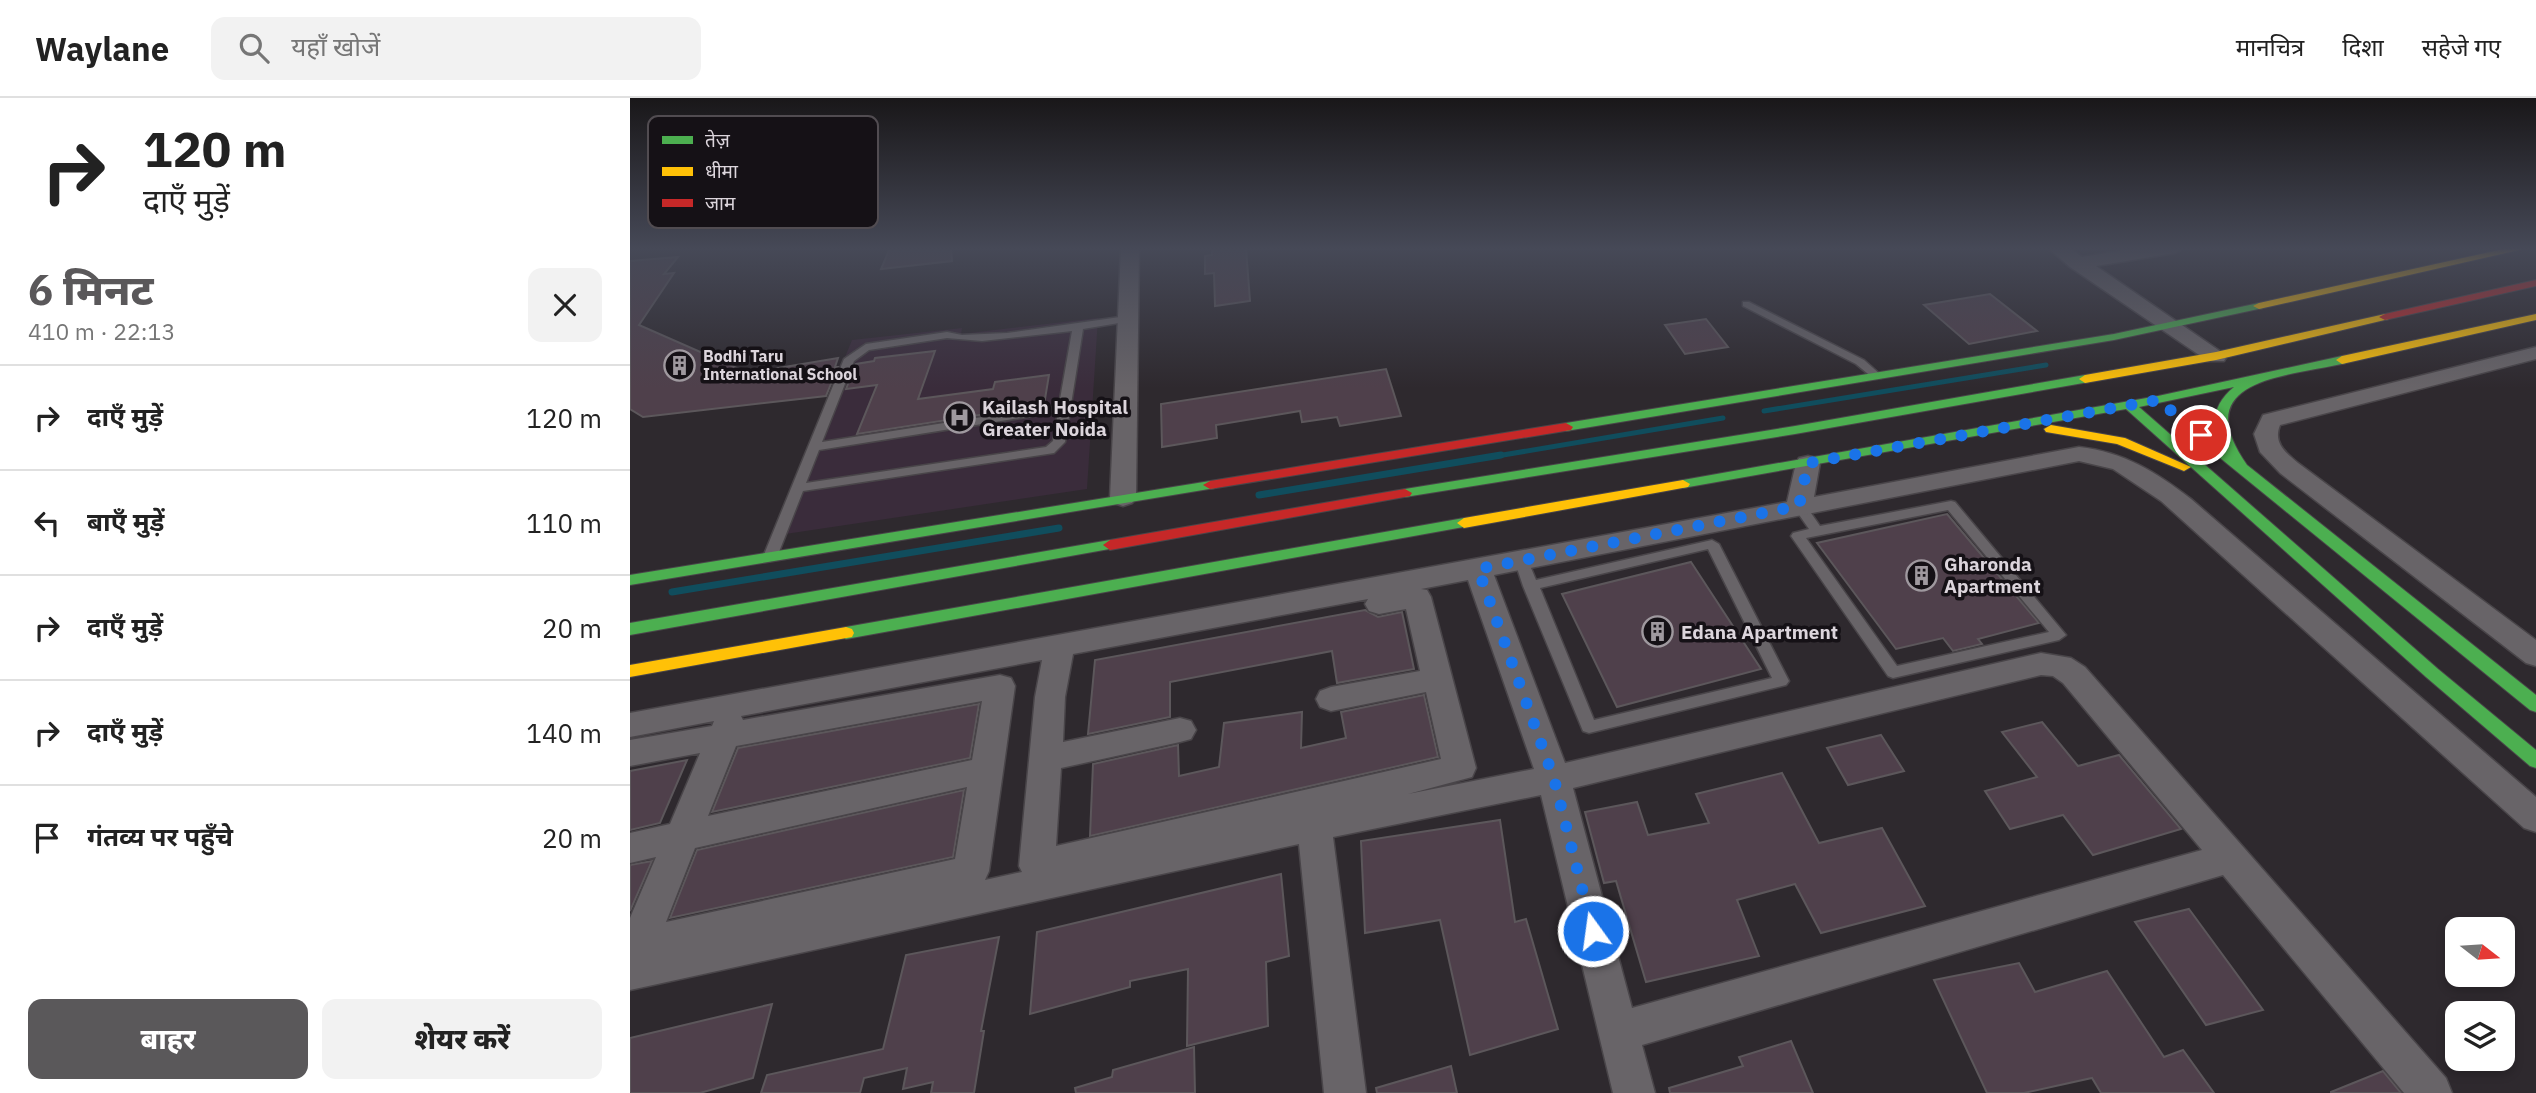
<!DOCTYPE html>
<html lang="hi">
<meta charset="utf-8">
<style>
body{margin:0;font-family:"IBM Plex Sans","Noto Sans Devanagari",sans-serif;background:#f2f2f2;color:#222;height:100vh;display:flex;flex-direction:column;font-size:26px;white-space:nowrap}
*{box-sizing:border-box;margin:0}
p{font-size:23px;color:#767676}
.icon{flex:none;width:38px;height:38px;fill:none;stroke:currentColor;stroke-width:2;stroke-linecap:round;stroke-linejoin:round}
.map{position:relative;flex:1;overflow:hidden}
.drawer{display:flex;flex-direction:column;background:#fff;width:630px}
.drawer>*{flex:none}
.banner{background:#fff;color:#222;overflow:hidden}
.needle{width:46px;rotate:107deg}
.controls{position:absolute;left:1815px;top:819px;display:grid;gap:14px}
.controls a{display:grid;place-items:center;width:70px;height:70px;border-radius:14px;background:#fff;box-shadow:0 4px 10px #0003;font-size:35px}
.pin{position:absolute;display:grid;place-items:center;width:60px;height:60px;color:#fff;margin:-30px;border:4px solid #fff;border-radius:50%;box-shadow:0 2px 7px #0007}
.me{position:absolute;width:77px;margin:-38px;rotate:346deg;stroke-linejoin:round;filter:drop-shadow(0 0 5px #0008)}
.turn{display:flex;align-items:center;gap:24px;height:147px;padding:0 28px;font-size:32px}
.turn .icon{width:91px;height:91px;stroke-width:2.5}
.turn b{display:block;font-size:49px;line-height:60px}
.round{display:grid;place-items:center;flex:none;width:74px;height:74px;border-radius:14px;background:#f2f2f2}
.headline{display:flex;align-items:center;justify-content:space-between;height:119px;padding:0 28px}
h1{font-size:42px;font-weight:800;line-height:52px;color:#5a585a}
.button{display:flex;gap:14px;margin-top:auto;padding:14px 28px}
.button a{flex:1;height:80px;border-radius:14px;background:#5a585a;color:#fff;font-size:28px;font-weight:800;line-height:80px;text-align:center}
.button a+a{background:#f2f2f2;color:#222}
ul{padding:0;list-style:none}
li{display:flex;align-items:center;gap:21px;height:105px;padding:0 28px;border-top:2px solid #e0e0e0}
li div{flex:1}
li b{display:block;font-size:26px}
li em{font-style:normal}
header{display:flex;align-items:center;gap:42px;box-sizing:border-box;height:98px;padding:0 35px;background:#fff;border-bottom:2px solid #e0e0e0}
header strong{font-size:33px}
nav{display:flex;gap:38px;margin-inline-start:auto;font-size:24px}
.search{width:490px;height:63px;background:#f2f2f2;display:flex;align-items:center;gap:18px;box-sizing:border-box;padding:0 24px;border-radius:14px;color:#767676;font-size:26px}
main{display:flex;flex:1;min-height:0}
.map>svg:first-child{display:block}
.built{fill:#3a2c3b}
.lines{fill:none;stroke-linecap:round;stroke-linejoin:round}
.stream-far1{stroke:#104d5d;stroke-width:5}
.stream{stroke:#104d5d;stroke-width:7}
.building{fill:#4f404b;stroke:#5c575b;stroke-width:2}
.lane-casing{stroke:#494549;stroke-width:3}
.street-casing{stroke:#494549;stroke-width:3}
.fast-casing{stroke:#494549;stroke-width:2}
.slow-casing{stroke:#494549;stroke-width:2}
.jam-casing{stroke:#494549;stroke-width:2}
.lane{fill:#686468;fill-rule:evenodd}
.street{fill:#686468;fill-rule:evenodd}
.fast{fill:#4caf50;fill-rule:evenodd}
.slow{fill:#ffc107;fill-rule:evenodd}
.jam{fill:#c62828;fill-rule:evenodd}
.route{stroke:#1a73e8;stroke-width:12;stroke-dasharray:0 21.6}
.labels{text-anchor:middle;dominant-baseline:central;stroke-width:7;stroke-linejoin:round;paint-order:stroke}
.far-poi-label{font-size:16px;font-weight:bold;fill:#dcd5dc;stroke:#151116;text-anchor:start}
.poi-label{font-size:19px;font-weight:bold;fill:#dcd5dc;stroke:#151116;text-anchor:start}
.key{fill:#151116;stroke:#514c51;stroke-width:2}
.key-label{font-size:19px;fill:#dcd5dc}
</style>
<header>
<strong>Waylane</strong>
<div class="search"><svg class="icon" aria-label="search" viewBox="0 0 24 24"><circle cx="10" cy="10" r="6"/><path d="M15 15l6 6"/></svg>यहाँ खोजें</div>
<nav><a>मानचित्र</a><a>दिशा</a><a>सहेजे गए</a></nav>
</header>
<main>
<section class="drawer">
<div class="banner">
<div class="turn"><svg class="icon" aria-label="right" viewBox="0 0 24 24"><path d="M7 20v-9h11M14 6l5 5-5 5"/></svg><div><b>120 m</b>दाएँ मुड़ें</div></div>
</div>
<div class="headline"><div><h1>6 मिनट</h1><p>410 m · 22:13</p></div><a class="round"><svg class="icon" aria-label="close" viewBox="0 0 24 24"><path d="M6 6l12 12M18 6L6 18"/></svg></a></div>
<ul>
<li><svg class="icon" aria-label="right" viewBox="0 0 24 24"><path d="M7 20v-9h11M14 6l5 5-5 5"/></svg><div><b>दाएँ मुड़ें</b></div><em>120 m</em></li>
<li><svg class="icon" aria-label="left" viewBox="0 0 24 24"><path d="M17 20v-9H6M10 6l-5 5 5 5"/></svg><div><b>बाएँ मुड़ें</b></div><em>110 m</em></li>
<li><svg class="icon" aria-label="right" viewBox="0 0 24 24"><path d="M7 20v-9h11M14 6l5 5-5 5"/></svg><div><b>दाएँ मुड़ें</b></div><em>20 m</em></li>
<li><svg class="icon" aria-label="right" viewBox="0 0 24 24"><path d="M7 20v-9h11M14 6l5 5-5 5"/></svg><div><b>दाएँ मुड़ें</b></div><em>140 m</em></li>
<li><svg class="icon" aria-label="arrive" viewBox="0 0 24 24"><path d="M6 21V4h12l-3 4 3 4H6"/></svg><div><b>गंतव्य पर पहुँचे</b></div><em>20 m</em></li>
</ul>
<div class="button"><a>बाहर</a><a>शेयर करें</a></div>
</section>
<div class="map">
<svg width="1906" height="995" viewBox="0 0 1906 995">
<rect width="100%" height="100%" fill="#2e292e"/>
<path class="built" d="M 468,220 L 457,391 L 142,438 L 222,242 L 332,230 L 331,236 Z"/>
<g class="lines">
<g class="stream-far1">
<path d="M 1134,313 L 1416,267"/>
<path d="M 861,359 L 1093,320"/>
</g>
<g class="stream">
<path d="M 629,397 L 871,357"/>
<path d="M 42,494 L 429,430"/>
</g>
</g>
<g class="building">
<path d="M 260,150 L 321,150 L 322,163 L 251,171 Z"/>
<path d="M 582,150 L 616,150 L 620,203 L 585,208 L 584,175 L 575,176 L 575,158 L 582,157 Z"/>
<path d="M 48,159 L 34,176 L 44,175 L 9,227 L 118,275 L 208,260 L 205,269 L 208,269 L 196,298 L 13,319 L 0,311 L 0,163 Z"/>
<path d="M 1360,196 L 1407,233 L 1339,246 L 1294,207 Z"/>
<path d="M 1076,221 L 1098,249 L 1055,256 L 1035,227 Z"/>
<path d="M 305,253 L 288,301 L 363,291 L 365,284 L 419,277 L 414,307 L 227,336 L 247,287 L 216,291 L 226,266 L 244,263 L 245,260 Z"/>
<path d="M 756,271 L 771,318 L 710,328 L 707,319 L 672,324 L 670,313 L 586,327 L 587,340 L 532,349 L 531,306 Z"/>
<path d="M 1317,416 L 1409,525 L 1348,541 L 1352,546 L 1323,553 L 1313,540 L 1266,551 L 1187,445 Z"/>
<path d="M 1061,464 L 1131,571 L 987,609 L 932,496 Z"/>
<path d="M 735,512 L 748,519 L 772,514 L 784,571 L 707,585 L 702,553 L 540,584 L 540,619 L 458,636 L 465,562 Z"/>
<path d="M 794,597 L 808,659 L 460,738 L 463,666 L 548,647 L 549,678 L 589,669 L 594,625 L 672,614 L 671,650 L 716,640 L 711,614 Z"/>
<path d="M 349,606 L 340,660 L 82,714 L 108,650 Z"/>
<path d="M 1412,624 L 1448,668 L 1489,657 L 1551,731 L 1463,757 L 1433,717 L 1380,731 L 1355,693 L 1407,679 L 1372,634 Z"/>
<path d="M 1251,637 L 1274,673 L 1218,687 L 1197,650 Z"/>
<path d="M 57,662 L 30,725 L 0,732 L 0,673 Z"/>
<path d="M 1152,675 L 1189,745 L 1252,730 L 1295,808 L 1191,835 L 1165,786 L 1107,802 L 1129,858 L 1016,884 L 986,783 L 974,785 L 955,714 L 1007,704 L 1018,737 L 1079,725 L 1066,696 Z"/>
<path d="M 334,692 L 323,759 L 40,820 L 67,752 Z"/>
<path d="M 870,722 L 885,824 L 896,821 L 928,931 L 840,957 L 810,822 L 735,835 L 731,743 Z"/>
<path d="M 22,763 L 0,813 L 0,767 Z"/>
<path d="M 651,776 L 659,858 L 636,864 L 638,928 L 557,948 L 558,871 L 500,883 L 500,889 L 400,916 L 407,834 Z"/>
<path d="M 1559,811 L 1633,912 L 1576,927 L 1505,824 Z"/>
<path d="M 369,839 L 351,933 L 354,933 L 344,995 L 301,995 L 303,984 L 273,991 L 277,970 L 234,980 L 230,995 L 131,995 L 137,977 L 253,951 L 276,857 Z"/>
<path d="M 1389,865 L 1405,894 L 1477,873 L 1534,959 L 1553,952 L 1584,995 L 1471,995 L 1462,980 L 1394,995 L 1357,995 L 1304,882 Z"/>
<path d="M 142,906 L 123,980 L 70,995 L 0,995 L 0,940 Z"/>
<path d="M 1161,943 L 1183,995 L 1040,995 L 1039,990 L 1113,968 L 1109,959 Z"/>
<path d="M 564,949 L 565,995 L 446,995 L 445,990 L 482,979 L 483,972 Z"/>
<path d="M 821,968 L 827,995 L 747,995 L 746,990 Z"/>
<path d="M 1753,973 L 1771,995 L 1701,995 L 1701,994 Z"/>
</g>
<g class="lines">
<defs>
<g id="lane">
<path d="M 1113,204 L 1119,204 L 1234,262 L 1252,278 L 1251,280 L 1243,280 L 1226,266 L 1113,208 Z"/>
<path d="M 497,218 L 501,219 L 501,223 L 453,231 L 435,344 L 424,355 L 173,393 L 147,459 L 140,463 L 135,462 L 133,459 L 214,261 L 236,246 L 317,234 L 332,237 L 377,235 ZM 442,233 L 429,307 L 192,344 L 224,263 L 239,252 L 317,240 L 352,243 ZM 428,314 L 423,343 L 416,349 L 176,385 L 189,352 Z"/>
<path d="M 1321,403 L 1325,404 L 1436,537 L 1429,542 L 1263,580 L 1258,578 L 1161,438 L 1163,435 L 1179,431 L 1163,408 L 1164,405 L 1174,405 L 1190,428 ZM 1318,412 L 1419,534 L 1267,568 L 1176,440 Z"/>
<path d="M 1082,442 L 1089,446 L 1159,583 L 1156,587 L 959,635 L 953,633 L 893,488 L 884,461 L 886,458 L 896,458 L 906,482 ZM 1078,451 L 1142,580 L 964,622 L 910,490 Z"/>
</g>
<g id="street">
<path d="M 491,150 L 509,150 L 506,400 L 502,405 L 493,408 L 484,405 L 480,400 Z"/>
<path d="M 1418,150 L 1440,150 L 1452,159 L 1507,150 L 1554,150 L 1545,155 L 1466,168 L 1597,258 L 1594,263 L 1578,263 L 1440,169 Z"/>
<path d="M 1906,249 L 1906,261 L 1650,327 C 1643,345 1655,354 1668,365 L 1906,542 L 1906,568 L 1896,565 L 1650,375 L 1630,354 L 1624,336 L 1633,317 Z"/>
<path d="M 1449,349 C 1494,354 1526,374 1561,401 L 1906,699 L 1906,734 L 1894,730 L 1531,403 L 1483,371 L 1449,363 L 864,477 L 935,665 L 1411,555 L 1441,560 L 1455,569 L 1816,980 L 1822,995 L 1774,995 L 1593,777 L 1012,947 L 1025,995 L 983,995 L 911,697 L 703,739 L 736,995 L 694,995 L 669,746 L 0,892 L 0,820 L 26,759 L 0,765 L 0,735 L 40,726 L 70,655 L 0,668 L 0,642 L 82,628 L 84,623 L 0,639 L 0,615 L 1157,404 L 1166,365 L 1169,360 L 1178,358 L 1187,360 L 1190,365 L 1184,399 ZM 838,482 L 904,671 L 778,696 L 842,679 L 846,670 L 801,499 L 797,492 L 791,491 ZM 738,501 L 735,506 L 739,513 L 749,516 L 776,511 L 790,573 L 701,589 L 690,593 L 686,601 L 690,609 L 701,613 L 796,594 L 811,661 L 426,748 L 431,670 L 550,644 L 561,641 L 566,632 L 561,623 L 550,620 L 433,644 L 435,599 L 443,556 ZM 412,562 L 405,599 L 389,768 L 392,774 L 355,782 L 359,773 L 385,588 L 381,580 L 370,577 L 113,622 L 111,618 ZM 1411,577 L 1423,578 L 1433,585 L 1572,752 L 1002,910 L 943,690 ZM 352,603 L 342,662 L 78,718 L 106,648 ZM 337,689 L 325,761 L 36,824 L 65,750 Z"/>
</g>
<g id="fast">
<path d="M 1629,205 L 1635,208 L 1633,210 L 1484,242 L 936,333 L 929,329 L 936,325 L 1484,236 Z"/>
<path d="M 1712,258 L 1716,259 L 1716,265 C 1657,279 1556,280 1617,367 L 1906,597 L 1906,614 L 1900,612 L 1589,359 L 1587,356 L 1593,352 C 1580,328 1582,307 1604,289 L 1509,309 L 1808,571 L 1906,652 L 1906,670 L 1900,668 L 1796,579 L 1496,311 L 1053,390 L 1046,386 L 1053,382 L 1528,298 Z"/>
<path d="M 1455,277 L 1461,281 L 1459,284 L 1165,336 L 775,399 L 768,395 L 775,391 L 1165,328 Z"/>
<path d="M 580,383 L 585,384 L 587,387 L 585,390 L 0,487 L 0,477 Z"/>
<path d="M 834,420 L 839,422 L 841,425 L 839,428 L 216,541 L 208,535 L 216,529 Z"/>
<path d="M 480,442 L 487,447 L 485,450 L 0,537 L 0,525 Z"/>
</g>
<g id="slow">
<path d="M 1878,150 L 1898,150 L 1629,211 L 1623,208 L 1629,205 Z"/>
<path d="M 1755,216 L 1761,219 L 1759,221 L 1586,262 L 1455,285 L 1449,281 L 1455,277 L 1586,254 Z"/>
<path d="M 1906,216 L 1906,222 L 1712,266 L 1706,262 L 1712,258 Z"/>
<path d="M 1421,327 L 1495,340 L 1561,369 L 1554,373 L 1487,346 L 1416,334 L 1414,331 Z"/>
<path d="M 1053,382 L 1060,386 L 1058,389 L 834,430 L 827,425 L 834,420 Z"/>
<path d="M 216,529 L 222,531 L 224,535 L 222,539 L 0,579 L 0,567 Z"/>
</g>
<g id="jam">
<path d="M 1906,182 L 1906,188 L 1755,222 L 1749,219 L 1755,216 Z"/>
<path d="M 936,325 L 943,329 L 941,332 L 580,391 L 573,387 L 580,383 Z"/>
<path d="M 775,391 L 782,395 L 780,398 L 480,452 L 473,447 L 480,442 Z"/>
</g>
</defs>
<use href="#lane" class="lane-casing"/>
<use href="#street" class="street-casing"/>
<use href="#fast" class="fast-casing"/>
<use href="#slow" class="slow-casing"/>
<use href="#jam" class="jam-casing"/>
<use href="#lane" class="lane"/>
<use href="#street" class="street"/>
<use href="#fast" class="fast"/>
<use href="#slow" class="slow"/>
<use href="#jam" class="jam"/>
</g>
<linearGradient id="sky" x2="0" y2="1"><stop stop-color="#191719"/><stop offset="0.52" stop-color="#464957"/><stop offset="1" stop-color="#464957" stop-opacity="0"/></linearGradient>
<rect width="1906" height="290" fill="url(#sky)"/>
<g class="lines">
<path class="route" d="M 963,833 L 924,681 L 848,471 L 1169,408 L 1178,365 L 1528,302 L 1571,337"/>
</g>
<defs>
<symbol id="building-ring" viewBox="-11 -11 22 22"><circle r="9.5" fill="#151116" stroke="#9f999f" stroke-width="1.5"/><path d="M-4-6H4V6H1V3H-1V6H-4ZM-2.5-4.3h1.7v1.8h-1.7ZM.8-4.3h1.7v1.8H.8ZM-2.5-1h1.7V.8h-1.7ZM.8-1h1.7V.8H.8Z" fill="#9f999f"/></symbol>
<symbol id="hospital-ring" viewBox="-11 -11 22 22"><circle r="9.5" fill="#151116" stroke="#9f999f" stroke-width="1.5"/><path d="M-5-5h3v3.5h4V-5h3V5h-3V1.5h-4V5h-3Z" fill="#9f999f"/></symbol>
</defs>
<g fill-rule="evenodd">
<use href="#building-ring" x="32" y="250" width="35" height="35"/>
<use href="#hospital-ring" x="312" y="302" width="35" height="35"/>
<use href="#building-ring" x="1274" y="460" width="35" height="35"/>
<use href="#building-ring" x="1010" y="516" width="35" height="35"/>
</g>
<g class="labels">
<g class="far-poi-label">
<text x="73" y="258">Bodhi Taru<tspan x="73" dy="18">International School</tspan></text>
</g>
<g class="poi-label">
<text x="352" y="309">Kailash Hospital<tspan x="352" dy="22">Greater Noida</tspan></text>
<text x="1314" y="466">Gharonda<tspan x="1314" dy="22">Apartment</tspan></text>
<text x="1051" y="534">Edana Apartment</text>
</g>
</g>
<rect x="18" y="18" width="230" height="112" rx="10" class="key"/>
<rect x="32" y="38" width="31" height="8" fill="#4caf50"/>
<rect x="32" y="69" width="31" height="9" fill="#ffc107"/>
<rect x="32" y="101" width="31" height="8" fill="#c62828"/>
<g class="key-label">
<text x="75" y="49">तेज़</text>
<text x="75" y="80">धीमा</text>
<text x="75" y="112">जाम</text>
</g>
</svg>
<div class="controls">
<a><svg class="needle" viewBox="-14 -14 28 28"><path d="M0-13l5 13h-10z" fill="#e53935"/><path d="M0 13l5-13h-10z" fill="#767676"/></svg></a>
<a><svg class="icon" aria-label="layers" viewBox="0 0 24 24"><path d="M12 4l9 5-9 5-9-5zM3 14l9 5 9-5"/></svg></a>
</div>
<div class="pin" style="left:1571px;top:337px;background:#d93025"><svg class="icon" aria-label="arrive" viewBox="0 0 24 24"><path d="M6 21V4h12l-3 4 3 4H6"/></svg></div>
<svg class="me" style="left:963px;top:833px" viewBox="-20 -20 40 40"><circle r="17" fill="#1a73e8" stroke="#fff" stroke-width="3"/><path d="M0-11L8 9 0 5-8 9z" fill="#fff"/></svg>
</div>
</main>
